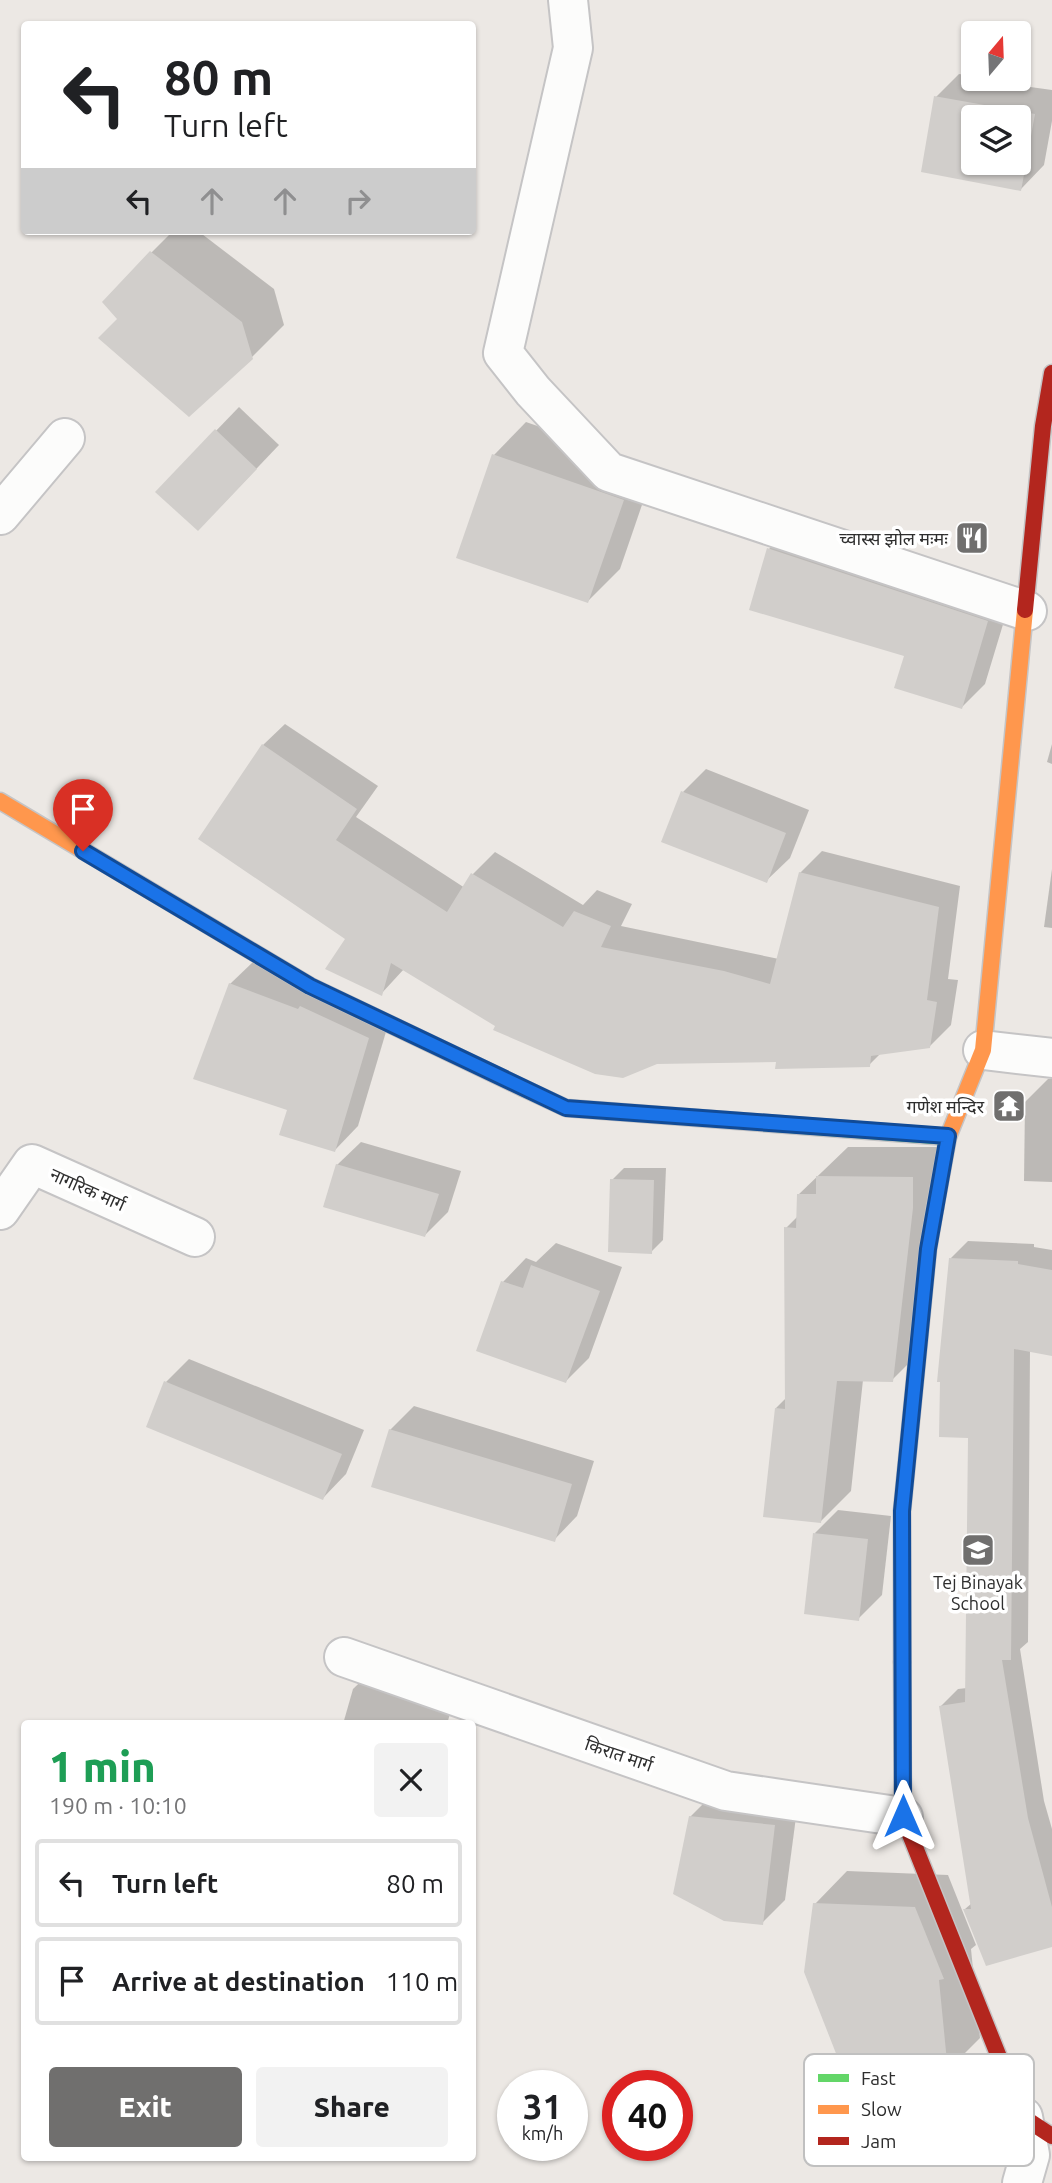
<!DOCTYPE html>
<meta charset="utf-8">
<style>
body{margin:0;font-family:Ubuntu,"Noto Sans Devanagari",sans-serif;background:#f2f2f2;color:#202124;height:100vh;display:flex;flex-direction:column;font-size:26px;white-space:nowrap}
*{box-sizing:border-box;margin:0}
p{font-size:23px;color:#757577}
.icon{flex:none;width:38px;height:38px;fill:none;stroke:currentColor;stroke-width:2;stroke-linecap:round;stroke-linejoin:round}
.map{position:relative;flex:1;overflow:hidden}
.side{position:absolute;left:21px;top:1720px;width:455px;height:441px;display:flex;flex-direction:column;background:#fff;border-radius:7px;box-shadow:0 2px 5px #0004}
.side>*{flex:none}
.guide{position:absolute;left:21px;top:21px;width:455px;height:214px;border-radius:7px;box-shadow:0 2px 5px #0004;background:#fff;color:#202124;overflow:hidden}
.needle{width:46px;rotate:19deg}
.fabs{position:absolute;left:961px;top:21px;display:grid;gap:14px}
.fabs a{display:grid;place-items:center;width:70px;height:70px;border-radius:7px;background:#fff;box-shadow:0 2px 5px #0004;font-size:35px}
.speed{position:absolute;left:497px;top:2070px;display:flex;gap:14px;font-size:35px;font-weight:700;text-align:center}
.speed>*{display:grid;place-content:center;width:91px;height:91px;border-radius:50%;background:#fff;box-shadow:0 2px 5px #0004;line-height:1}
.speed small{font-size:18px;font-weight:400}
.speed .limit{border:10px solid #d22;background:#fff;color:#111}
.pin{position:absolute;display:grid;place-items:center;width:60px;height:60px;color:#fff;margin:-72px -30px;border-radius:50% 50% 50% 0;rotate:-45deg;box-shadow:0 0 7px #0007}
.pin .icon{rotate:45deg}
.me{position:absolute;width:77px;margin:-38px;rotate:0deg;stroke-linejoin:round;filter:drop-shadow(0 0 5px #0008)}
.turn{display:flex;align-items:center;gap:24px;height:147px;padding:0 28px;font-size:32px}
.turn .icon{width:91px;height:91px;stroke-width:2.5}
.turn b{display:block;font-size:49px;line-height:60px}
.lanes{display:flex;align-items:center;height:66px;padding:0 28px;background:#0003;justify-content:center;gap:35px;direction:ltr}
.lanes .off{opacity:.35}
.round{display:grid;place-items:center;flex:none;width:74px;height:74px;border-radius:7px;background:#f2f2f2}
.headline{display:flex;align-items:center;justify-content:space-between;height:119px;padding:0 28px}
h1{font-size:42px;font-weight:800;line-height:52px;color:#1e9e55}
.cta{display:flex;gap:14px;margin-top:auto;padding:14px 28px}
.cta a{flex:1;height:80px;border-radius:7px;background:#706f6e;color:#fff;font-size:28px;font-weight:800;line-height:80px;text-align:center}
.cta a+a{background:#f2f2f2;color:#202124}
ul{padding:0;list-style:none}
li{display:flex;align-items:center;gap:21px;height:88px;margin:0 14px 10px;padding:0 14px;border:4px solid #e0e0e0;border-radius:7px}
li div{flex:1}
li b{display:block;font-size:26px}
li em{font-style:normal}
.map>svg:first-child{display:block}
.shadow{fill:#0003;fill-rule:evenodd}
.building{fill:#d1cecb;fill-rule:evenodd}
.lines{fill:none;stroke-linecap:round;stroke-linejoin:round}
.street-casing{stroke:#c5c4c5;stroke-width:42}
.fast-casing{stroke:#c5c4c5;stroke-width:19}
.slow-casing{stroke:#c5c4c5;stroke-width:19}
.jam-casing{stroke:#c5c4c5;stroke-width:19}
.street{stroke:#fcfcfb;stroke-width:38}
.fast{stroke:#63d668;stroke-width:16}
.slow{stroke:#ff974d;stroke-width:16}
.jam{stroke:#b3261e;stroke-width:16}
.route-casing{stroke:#114b97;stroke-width:18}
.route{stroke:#1a73e8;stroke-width:12}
.labels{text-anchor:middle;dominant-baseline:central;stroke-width:7;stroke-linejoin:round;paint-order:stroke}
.poi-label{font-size:18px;fill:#2e2e2e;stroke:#fff;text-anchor:end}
.street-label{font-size:18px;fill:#2e2e2e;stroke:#fff}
.key{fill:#fff;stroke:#c0c0c0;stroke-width:2}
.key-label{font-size:19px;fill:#2e2e2e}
</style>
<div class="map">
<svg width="1052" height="2183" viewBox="0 0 1052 2183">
<rect width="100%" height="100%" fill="#ece8e4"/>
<g class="shadow">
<path d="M 959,74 L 973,76 L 973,79 L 1052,90 L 1052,121 L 1044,165 L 1021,189 L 923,171 L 936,97 ZM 973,117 L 1018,117 L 1018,163 L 973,163 Z"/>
<path d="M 173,231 L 198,231 L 274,289 L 284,325 L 251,358 L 119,319 L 151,253 Z"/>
<path d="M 239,407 L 279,445 L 221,506 L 157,492 Z"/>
<path d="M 526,422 L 655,467 L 620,569 L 588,601 L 494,455 Z"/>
<path d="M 792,525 L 1011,598 L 985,684 L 962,707 L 906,654 L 769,549 Z"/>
<path d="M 285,724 L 378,786 L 356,817 L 465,888 L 473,874 L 495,852 L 583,905 L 597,890 L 632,904 L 621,926 L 779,959 L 800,873 L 822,851 L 960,886 L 948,979 L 958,980 L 951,1025 L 929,1047 L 881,1053 L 869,1065 L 778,1060 L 498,1025 L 404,969 L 381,994 L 347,938 L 263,745 Z"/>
<path d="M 1052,744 L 1052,764 L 1047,762 Z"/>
<path d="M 706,769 L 809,810 L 790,858 L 766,881 L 683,792 Z"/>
<path d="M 1052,869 L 1052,928 L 1044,927 Z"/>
<path d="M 254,961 L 391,1015 L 358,1126 L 335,1150 L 289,1109 L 230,984 Z"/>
<path d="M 1048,1079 L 1052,1079 L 1052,1182 L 1024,1181 L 1025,1102 Z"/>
<path d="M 361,1142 L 461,1171 L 448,1212 L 425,1235 L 337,1165 Z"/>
<path d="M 848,1147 L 943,1147 L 923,1349 L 892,1380 L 863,1380 L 851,1491 L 821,1521 L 776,1408 L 786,1398 L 786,1228 L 798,1216 L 798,1195 Z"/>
<path d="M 624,1168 L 666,1168 L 663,1240 L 651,1252 L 612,1180 Z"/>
<path d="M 968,1241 L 1034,1244 L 1034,1247 L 1052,1250 L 1052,1354 L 1030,1350 L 1028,1642 L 1020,1649 L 1044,1801 L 1052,1829 L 1052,1945 L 965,1909 L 972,1903 L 941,1706 L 958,1689 L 967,1688 L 970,1436 L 951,1258 Z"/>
<path d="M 556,1243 L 622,1267 L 589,1358 L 566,1381 L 503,1282 L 526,1258 L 536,1262 Z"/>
<path d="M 189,1359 L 364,1430 L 346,1474 L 323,1498 L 166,1382 Z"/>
<path d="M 414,1406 L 594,1461 L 577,1516 L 554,1540 L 390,1430 Z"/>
<path d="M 838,1510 L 891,1516 L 882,1595 L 858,1619 L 815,1533 Z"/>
<path d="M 377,1666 L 457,1690 L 447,1724 L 343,1724 L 353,1689 Z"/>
<path d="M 714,1793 L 798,1802 L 785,1900 L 762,1923 L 690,1817 Z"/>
<path d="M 847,1871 L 948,1875 L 976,1945 L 971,1949 L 980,2038 L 948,2070 L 815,1904 Z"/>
</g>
<g class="building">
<path d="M 934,96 L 1035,114 L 1021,191 L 921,172 ZM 973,117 L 1018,117 L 1018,163 L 973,163 Z"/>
<path d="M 150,251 L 242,322 L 253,359 L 189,417 L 98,338 L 117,319 L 102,302 Z"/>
<path d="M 215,429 L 257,469 L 198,531 L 155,492 Z"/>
<path d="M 492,454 L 624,500 L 588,603 L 456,558 Z"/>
<path d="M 767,548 L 988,621 L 962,709 L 894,688 L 904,656 L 749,610 Z"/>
<path d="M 262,744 L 357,809 L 336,840 L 447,912 L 471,873 L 563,927 L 574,911 L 611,926 L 601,947 L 724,971 L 770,984 L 799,872 L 939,907 L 927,1000 L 937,1002 L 930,1048 L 871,1056 L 870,1067 L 775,1069 L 776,1062 L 657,1064 L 623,1078 L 595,1074 L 493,1030 L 495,1026 L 391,963 L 382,996 L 325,969 L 345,939 L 198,839 Z"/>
<path d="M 681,791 L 786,833 L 767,883 L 661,842 Z"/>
<path d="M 229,983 L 298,1009 L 300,1006 L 369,1038 L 335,1152 L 279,1135 L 287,1110 L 193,1079 Z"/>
<path d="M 336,1164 L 439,1194 L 425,1237 L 323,1207 Z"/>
<path d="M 816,1176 L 913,1177 L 913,1208 L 893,1382 L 837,1381 L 821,1523 L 763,1517 L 775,1408 L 785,1409 L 784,1227 L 796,1228 L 797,1194 L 816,1194 Z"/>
<path d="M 610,1179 L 654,1180 L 652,1254 L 608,1252 Z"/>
<path d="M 949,1258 L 1018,1261 L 1018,1264 L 1052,1270 L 1052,1356 L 1014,1349 L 1011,1660 L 1002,1660 L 1028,1818 L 1052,1907 L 1052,1947 L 986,1966 L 963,1909 L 971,1909 L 939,1706 L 965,1702 L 968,1438 L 939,1437 L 940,1382 L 937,1382 Z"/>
<path d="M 531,1265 L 600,1291 L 566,1383 L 476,1351 L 501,1281 L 523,1288 Z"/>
<path d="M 164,1381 L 342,1454 L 323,1500 L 146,1427 Z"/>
<path d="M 389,1429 L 572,1484 L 555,1542 L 371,1487 Z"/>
<path d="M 813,1533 L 868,1539 L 859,1621 L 804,1614 Z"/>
<path d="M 689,1816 L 775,1825 L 763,1925 L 724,1921 L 673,1894 Z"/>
<path d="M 813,1903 L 915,1907 L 944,1979 L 939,1980 L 948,2072 L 850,2089 L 804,1972 Z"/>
</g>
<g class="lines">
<defs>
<g id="street">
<path d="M 568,0 L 573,48 L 503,353 L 533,391 L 609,472 L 1027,611"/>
<path d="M 0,515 L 65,438"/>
<path d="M 983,1050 L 1052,1058"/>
<path d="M 0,1210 L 32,1164 L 195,1237"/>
<path d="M 344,1657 L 726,1791 L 903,1817"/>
<path d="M 1022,2183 L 1030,2155 L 1023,2117"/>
</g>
<g id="fast">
<path d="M 523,1088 L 566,1108 L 948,1137"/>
<path d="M 902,1662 L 902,1511 L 928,1249 L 935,1208"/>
</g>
<g id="slow">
<path d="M 0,801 L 310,986 L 523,1088"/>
<path d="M 935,1208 L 948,1137 L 983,1050 L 1025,610"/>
</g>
<g id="jam">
<path d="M 1025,610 L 1043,426 L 1052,373"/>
<path d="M 902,1662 L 903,1817 L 1023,2117 L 1052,2136"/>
</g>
</defs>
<use href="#street" class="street-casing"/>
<use href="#fast" class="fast-casing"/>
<use href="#slow" class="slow-casing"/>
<use href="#jam" class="jam-casing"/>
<use href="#street" class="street"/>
<use href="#fast" class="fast"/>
<use href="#slow" class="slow"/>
<use href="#jam" class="jam"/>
</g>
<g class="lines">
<defs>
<path id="route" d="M 83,851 L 310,986 L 566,1108 L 948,1136 L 928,1249 L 902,1511 L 903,1816"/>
</defs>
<use href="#route" class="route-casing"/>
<use href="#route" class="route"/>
</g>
<defs>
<symbol id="restaurant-square" viewBox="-11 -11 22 22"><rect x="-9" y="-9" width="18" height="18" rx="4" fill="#706f6e" stroke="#fff"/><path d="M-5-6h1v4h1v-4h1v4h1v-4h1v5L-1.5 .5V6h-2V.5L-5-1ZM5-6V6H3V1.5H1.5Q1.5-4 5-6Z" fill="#fff"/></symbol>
<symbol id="temple-square" viewBox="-11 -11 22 22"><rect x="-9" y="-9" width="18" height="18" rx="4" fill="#706f6e" stroke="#fff"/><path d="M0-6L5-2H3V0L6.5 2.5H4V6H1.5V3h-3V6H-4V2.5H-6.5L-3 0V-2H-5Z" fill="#fff"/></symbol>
<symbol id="school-square" viewBox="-11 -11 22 22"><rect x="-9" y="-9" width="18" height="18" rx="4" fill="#706f6e" stroke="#fff"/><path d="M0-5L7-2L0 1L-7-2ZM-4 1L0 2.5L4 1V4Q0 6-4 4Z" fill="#fff"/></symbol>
</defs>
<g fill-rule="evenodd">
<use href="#restaurant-square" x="953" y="519" width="38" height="38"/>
<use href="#temple-square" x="990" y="1087" width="38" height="38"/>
<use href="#school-square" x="959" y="1531" width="38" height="38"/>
</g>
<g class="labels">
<g class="poi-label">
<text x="948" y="538">च्वास्स झोल मःमः</text>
<text x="984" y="1106">गणेश मन्दिर</text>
<text x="978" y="1582" text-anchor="middle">Tej Binayak<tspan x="978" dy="21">School</tspan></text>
</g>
<g class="street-label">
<text transform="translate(88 1189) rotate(24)">नागरिक मार्ग</text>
<text transform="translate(619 1754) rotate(19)">किरात मार्ग</text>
</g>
</g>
<rect x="804" y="2054" width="230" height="112" rx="10" class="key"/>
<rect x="818" y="2074" width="31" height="8" fill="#63d668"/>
<rect x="818" y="2105" width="31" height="9" fill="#ff974d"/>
<rect x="818" y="2137" width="31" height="8" fill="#b3261e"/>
<g class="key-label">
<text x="861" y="2085">Fast</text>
<text x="861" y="2116">Slow</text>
<text x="861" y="2148">Jam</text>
</g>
</svg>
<div class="fabs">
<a><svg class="needle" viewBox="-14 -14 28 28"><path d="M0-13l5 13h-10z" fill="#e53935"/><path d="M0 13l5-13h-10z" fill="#757577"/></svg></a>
<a><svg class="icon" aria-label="layers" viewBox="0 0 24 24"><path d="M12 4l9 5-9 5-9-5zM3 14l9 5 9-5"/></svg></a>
</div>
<div class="speed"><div>31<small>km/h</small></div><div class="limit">40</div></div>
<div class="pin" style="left:83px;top:851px;background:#d93025"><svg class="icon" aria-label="arrive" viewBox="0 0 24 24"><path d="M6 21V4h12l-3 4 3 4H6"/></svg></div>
<svg class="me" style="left:903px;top:1816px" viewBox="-20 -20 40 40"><path d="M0-17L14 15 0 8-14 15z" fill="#1a73e8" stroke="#fff" stroke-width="4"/></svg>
<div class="guide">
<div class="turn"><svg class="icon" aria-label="left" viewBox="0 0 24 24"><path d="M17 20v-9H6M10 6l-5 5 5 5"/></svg><div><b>80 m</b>Turn left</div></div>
<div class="lanes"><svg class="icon" aria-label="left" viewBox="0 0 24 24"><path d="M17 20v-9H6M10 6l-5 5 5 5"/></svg><svg class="icon off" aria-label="ahead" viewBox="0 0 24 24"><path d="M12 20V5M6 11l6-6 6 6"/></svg><svg class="icon off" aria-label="ahead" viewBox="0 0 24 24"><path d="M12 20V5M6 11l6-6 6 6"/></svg><svg class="icon off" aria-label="right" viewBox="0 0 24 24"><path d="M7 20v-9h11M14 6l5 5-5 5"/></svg></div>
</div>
<section class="side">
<div class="headline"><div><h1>1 min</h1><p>190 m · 10:10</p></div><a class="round"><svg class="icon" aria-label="close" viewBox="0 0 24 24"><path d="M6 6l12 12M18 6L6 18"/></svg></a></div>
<ul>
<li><svg class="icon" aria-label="left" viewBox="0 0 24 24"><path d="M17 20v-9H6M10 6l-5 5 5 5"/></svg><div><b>Turn left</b></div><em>80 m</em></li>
<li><svg class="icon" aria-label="arrive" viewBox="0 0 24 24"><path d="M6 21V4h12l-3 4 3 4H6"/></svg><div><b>Arrive at destination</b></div><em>110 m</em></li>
</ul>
<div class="cta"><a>Exit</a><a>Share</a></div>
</section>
</div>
